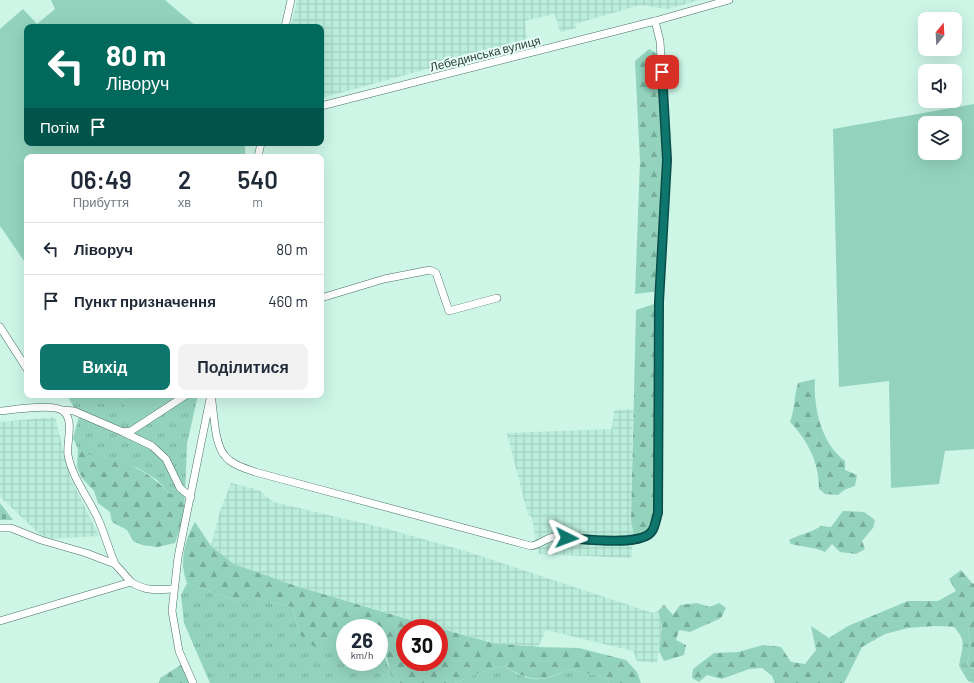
<!DOCTYPE html>
<html lang="uk">
<meta charset="utf-8">
<style>
body{margin:0;font-family:Barlow,sans-serif;background:#f2f2f3;color:#1f2937;height:100vh;display:flex;flex-direction:column;font-size:15px;white-space:nowrap}
*{box-sizing:border-box;margin:0}
p{font-size:13px;color:#747a83}
.icon{flex:none;width:22px;height:22px;fill:none;stroke:currentColor;stroke-width:2;stroke-linecap:round;stroke-linejoin:round}
.map{position:relative;flex:1;overflow:hidden}
.panel{position:absolute;left:24px;top:154px;width:300px;height:244px;display:flex;flex-direction:column;background:#fff;border-radius:8px;box-shadow:0 4px 16px #0002}
.panel>*{flex:none}
.top-card{position:absolute;left:24px;top:24px;width:300px;height:122px;border-radius:8px;box-shadow:0 4px 16px #0002;background:#00695c;color:#fff;overflow:hidden}
.needle{width:26px;rotate:18deg}
.fabs{position:absolute;left:918px;top:12px;display:grid;gap:8px}
.fabs a{display:grid;place-items:center;width:44px;height:44px;border-radius:8px;background:#fff;box-shadow:0 4px 16px #0002;font-size:20px}
.speed{position:absolute;left:336px;top:619px;display:flex;gap:8px;font-size:20px;font-weight:700;text-align:center}
.speed>*{display:grid;place-content:center;width:52px;height:52px;border-radius:50%;background:#fff;box-shadow:0 4px 16px #0002;line-height:1}
.speed small{font-size:10px;font-weight:400}
.speed .limit{border:6px solid #d22;background:#fff;color:#111}
.pin{position:absolute;display:grid;place-items:center;width:34px;height:34px;color:#fff;margin:-17px;border-radius:8px;box-shadow:0 2px 6px #0006}
.me{position:absolute;width:44px;margin:-22px;rotate:93deg;stroke-linejoin:round;filter:drop-shadow(0 0 3px #0008)}
.turn{display:flex;align-items:center;gap:14px;height:84px;padding:0 16px;font-size:18px}
.turn .icon{width:52px;height:52px;stroke-width:2.5}
.turn b{display:block;font-size:28px;line-height:34px}
.then{display:flex;align-items:center;height:38px;padding:0 16px;background:#0003;gap:8px;font-size:15px}
.eta{display:flex;justify-content:space-evenly;align-items:center;height:68px;text-align:center}
.eta b{font-size:24px;font-weight:600;line-height:28px}
.primary-button{display:flex;gap:8px;margin-top:auto;padding:8px 16px}
.primary-button a{flex:1;height:46px;border-radius:8px;background:#0f766e;color:#fff;font-size:16px;font-weight:600;line-height:46px;text-align:center}
.primary-button a+a{background:#f2f2f3;color:#1f2937}
ul{padding:0;list-style:none}
li{display:flex;align-items:center;gap:12px;height:52px;padding:0 16px;border-top:1px solid #e0e1e3}
li div{flex:1}
li b{display:block;font-size:15px}
li em{font-style:normal}
.map>svg:first-child{display:block}
.industrial{fill:url(#industrial-grid)}
.grass{fill:url(#grass-tufts)}
.forest{fill:url(#forest-firs)}
.cemetery{fill:url(#cemetery-stones)}
.green{fill:#93d3bd;fill-rule:evenodd}
.lines{fill:none;stroke-linecap:round;stroke-linejoin:round}
.minor-casing{stroke:#496f62;stroke-width:8}
.minor{stroke:#fff;stroke-width:7}
.route-casing{stroke:#0a4d48;stroke-width:10}
.route{stroke:#0f766e;stroke-width:7}
.labels{text-anchor:middle;dominant-baseline:central;stroke-width:4;stroke-linejoin:round;paint-order:stroke}
.street-label{font-size:12px;fill:#2e3f39;stroke:#e6fff6}
</style>
<div class="map">
<svg width="974" height="683" viewBox="0 0 974 683">
<defs>
<pattern id="industrial-grid" width="8" height="8" patternUnits="userSpaceOnUse"><rect width="8" height="8" fill="#baeddb"/><path d="M0 4h8M4 0v8" fill="none" stroke="#a0ccbd"/></pattern>
<pattern id="grass-tufts" width="24" height="20" patternUnits="userSpaceOnUse"><rect width="24" height="20" fill="#93d3bd"/><path d="M3 7l-1-3M5 7V3M7 7l1-3M15 17l-1-3M17 17v-4M19 17l1-3" fill="none" stroke="#78ad9b"/></pattern>
<pattern id="forest-firs" width="22" height="20" patternUnits="userSpaceOnUse"><rect width="22" height="20" fill="#93d3bd"/><path d="M5 1l3.5 6h-7zM16 11l3.5 6h-7z" fill="#78ad9b"/></pattern>
<pattern id="cemetery-stones" width="16" height="16" patternUnits="userSpaceOnUse"><rect width="16" height="16" fill="#93d3bd"/><path d="M2 7V4a2 2 0 0 1 4 0v3zM10 15v-3a2 2 0 0 1 4 0v3z" fill="#78ad9b"/></pattern>
</defs>
<rect width="100%" height="100%" fill="#cdf6e7"/>
<g class="industrial">
<path d="M 297,0 L 700,0 L 667,9 L 640,5 L 575,24 L 576,28 L 560,32 L 555,14 L 532,19 L 525,21 L 527,42 L 321,98 L 321,27 L 291,27 Z"/>
<path d="M 633,409 L 631,520 L 634,536 L 631,558 L 538,554 L 532,517 L 528,515 L 507,433 L 612,429 L 614,410 Z"/>
<path d="M 55,417 L 70,477 L 99,536 L 45,539 L 0,497 L 0,422 Z"/>
<path d="M 231,483 L 259,490 L 273,502 L 384,528 L 465,551 L 653,613 L 658,611 L 662,626 L 657,663 L 637,661 L 633,651 L 546,630 L 538,647 L 492,643 L 296,586 L 234,564 L 211,546 L 220,511 Z"/>
</g>
<g class="grass">
<path d="M 67,395 L 118,395 L 135,419 L 175,395 L 198,395 L 187,444 L 185,494 L 170,494 L 157,480 L 138,468 L 104,457 L 91,457 L 78,449 L 73,438 L 79,417 Z"/>
<path d="M 187,583 L 240,602 L 270,602 L 292,607 L 300,634 L 330,646 L 345,634 L 345,662 L 379,662 L 379,643 C 386,657 388,672 399,683 L 210,683 L 184,623 L 181,595 Z"/>
<path d="M 953,626 L 968,627 L 971,646 L 967,665 L 974,670 L 974,683 L 968,681 L 959,666 C 962,646 968,642 953,626 Z"/>
<path d="M 504,666 C 530,683 542,683 569,669 L 606,678 L 609,683 L 455,683 L 478,673 Z"/>
</g>
<g class="forest">
<path d="M 649,49 L 661,56 L 667,160 L 660,291 L 635,294 L 640,161 L 635,61 Z"/>
<path d="M 657,303 L 656,512 C 653,522 648,540 634,536 L 631,520 L 636,310 Z"/>
<path d="M 815,379 C 813,407 821,443 845,461 L 845,470 L 857,475 L 855,486 L 844,490 L 838,495 L 825,494 L 819,489 C 819,462 808,441 790,422 C 795,409 794,396 798,383 Z"/>
<path d="M 78,449 C 91,457 90,455 104,457 C 130,461 152,475 170,494 L 185,494 L 183,519 L 175,543 L 157,547 L 142,545 L 133,541 L 127,530 L 112,522 L 110,512 L 98,503 L 94,491 L 82,478 L 77,467 Z"/>
<path d="M 843,511 L 864,512 L 875,520 L 873,528 L 862,541 L 865,549 L 856,554 L 840,552 L 832,544 L 825,552 C 814,547 803,547 791,544 L 789,540 C 800,534 811,533 821,526 L 831,527 Z"/>
<path d="M 195,522 L 211,546 L 234,564 L 296,586 L 438,628 L 405,628 L 405,662 L 439,662 L 439,628 L 492,643 L 538,647 L 579,648 L 626,660 L 637,672 L 641,683 L 609,683 L 606,678 L 569,669 C 541,683 531,682 504,666 L 478,673 L 455,683 L 399,683 L 391,675 L 387,658 L 379,643 L 379,628 L 371,628 L 368,623 L 345,628 L 345,634 L 330,646 L 316,647 L 306,642 L 300,634 L 292,607 L 270,602 L 240,602 L 187,583 C 179,563 184,541 195,522 Z"/>
<path d="M 961,570 L 973,584 L 974,583 L 974,670 L 967,665 L 971,646 L 968,627 L 934,626 L 908,628 L 885,634 L 862,647 L 844,683 L 775,683 L 772,676 L 762,668 L 749,669 L 722,679 L 707,675 L 699,682 L 692,678 L 693,669 L 714,653 L 738,652 L 763,645 L 781,647 L 791,662 L 805,664 L 816,650 L 811,626 L 829,638 L 848,626 L 908,601 L 938,601 L 956,591 L 949,579 Z"/>
<path d="M 697,603 L 710,607 L 719,603 L 726,608 L 721,618 L 690,632 L 679,630 L 676,640 L 686,645 L 684,655 L 664,661 L 659,651 L 662,626 L 658,611 L 664,605 L 673,615 L 680,605 Z"/>
<path d="M 184,663 L 193,683 L 159,683 L 160,678 Z"/>
</g>
<path class="cemetery" d="M 0,503 L 13,520 L 0,520 Z"/>
<g class="green">
<path d="M 51,0 L 165,0 L 197,27 L 27,27 L 27,143 L 245,143 L 245,157 L 27,157 L 27,265 L 0,226 L 0,29 L 23,9 L 37,24 L 55,9 Z"/>
<path d="M 974,104 L 974,449 L 945,451 L 939,484 L 891,488 L 889,381 L 839,387 L 833,129 ZM 925,123 L 955,123 L 955,153 L 925,153 Z"/>
<path d="M 118,395 L 175,395 L 135,420 Z"/>
</g>
<g class="lines">
<defs>
<g id="minor">
<path d="M 285,27 L 291,0"/>
<path d="M 321,106 L 655,21 L 729,0"/>
<path d="M 258,157 L 261,143"/>
<path d="M 321,298 L 384,279 L 430,270 L 436,273 L 449,311 L 497,298"/>
<path d="M 0,327 L 27,369"/>
<path d="M 211,395 C 214,411 214,444 225,456 C 232,465 245,468 255,472 L 531,546 C 539,545 546,538 554,537 C 575,535 641,551 652,531 C 655,526 656,519 658,513 L 659,302 L 667,160 L 660,41 L 655,21"/>
<path d="M 62,410 L 74,411 L 123,432 L 131,431 L 186,395"/>
<path d="M 0,411 C 13,410 54,403 63,411 C 75,420 66,443 68,455 C 72,478 90,500 99,521 C 105,535 109,550 115,564"/>
<path d="M 123,432 L 152,446 L 166,459 L 180,488 L 191,497"/>
<path d="M 0,528 L 11,528 L 41,540 L 86,553 L 115,564 L 131,582"/>
<path d="M 0,621 L 131,582 C 144,591 157,590 173,589"/>
<path d="M 193,683 L 179,651 L 172,611 L 178,557 L 210,399"/>
</g>
</defs>
<use href="#minor" class="minor-casing"/>
<use href="#minor" class="minor"/>
</g>
<g class="lines">
<defs>
<path id="route" d="M 567,538 C 584,539 642,547 652,531 C 655,527 656,519 658,513 L 659,302 L 667,160 L 662,72"/>
</defs>
<use href="#route" class="route-casing"/>
<use href="#route" class="route"/>
</g>
<g class="labels">
<g class="street-label">
<text transform="translate(485 53) rotate(-14)">Лебединська вулиця</text>
</g>
</g>
</svg>
<div class="fabs">
<a><svg class="needle" viewBox="-14 -14 28 28"><path d="M0-13l5 13h-10z" fill="#e53935"/><path d="M0 13l5-13h-10z" fill="#747a83"/></svg></a>
<a><svg class="icon" aria-label="sound" viewBox="0 0 24 24"><path d="M4 9h4l5-4v14l-5-4H4zM17 9q2 3 0 6"/></svg></a>
<a><svg class="icon" aria-label="layers" viewBox="0 0 24 24"><path d="M12 4l9 5-9 5-9-5zM3 14l9 5 9-5"/></svg></a>
</div>
<div class="speed"><div>26<small>km/h</small></div><div class="limit">30</div></div>
<div class="pin" style="left:662px;top:72px;background:#d93025"><svg class="icon" aria-label="arrive" viewBox="0 0 24 24"><path d="M6 21V4h12l-3 4 3 4H6"/></svg></div>
<svg class="me" style="left:567px;top:538px" viewBox="-20 -20 40 40"><path d="M0-17L14 15 0 8-14 15z" fill="#0f766e" stroke="#fff" stroke-width="4"/></svg>
<div class="top-card">
<div class="turn"><svg class="icon" aria-label="left" viewBox="0 0 24 24"><path d="M17 20v-9H6M10 6l-5 5 5 5"/></svg><div><b>80 m</b>Ліворуч</div></div>
<div class="then">Потім<svg class="icon" aria-label="arrive" viewBox="0 0 24 24"><path d="M6 21V4h12l-3 4 3 4H6"/></svg></div>
</div>
<section class="panel">
<div class="eta">
<div><b>06:49</b><p>Прибуття</p></div>
<div><b>2</b><p>хв</p></div>
<div><b>540</b><p>m</p></div>
</div>
<ul>
<li><svg class="icon" aria-label="left" viewBox="0 0 24 24"><path d="M17 20v-9H6M10 6l-5 5 5 5"/></svg><div><b>Ліворуч</b></div><em>80 m</em></li>
<li><svg class="icon" aria-label="arrive" viewBox="0 0 24 24"><path d="M6 21V4h12l-3 4 3 4H6"/></svg><div><b>Пункт призначення</b></div><em>460 m</em></li>
</ul>
<div class="primary-button"><a>Вихід</a><a>Поділитися</a></div>
</section>
</div>
